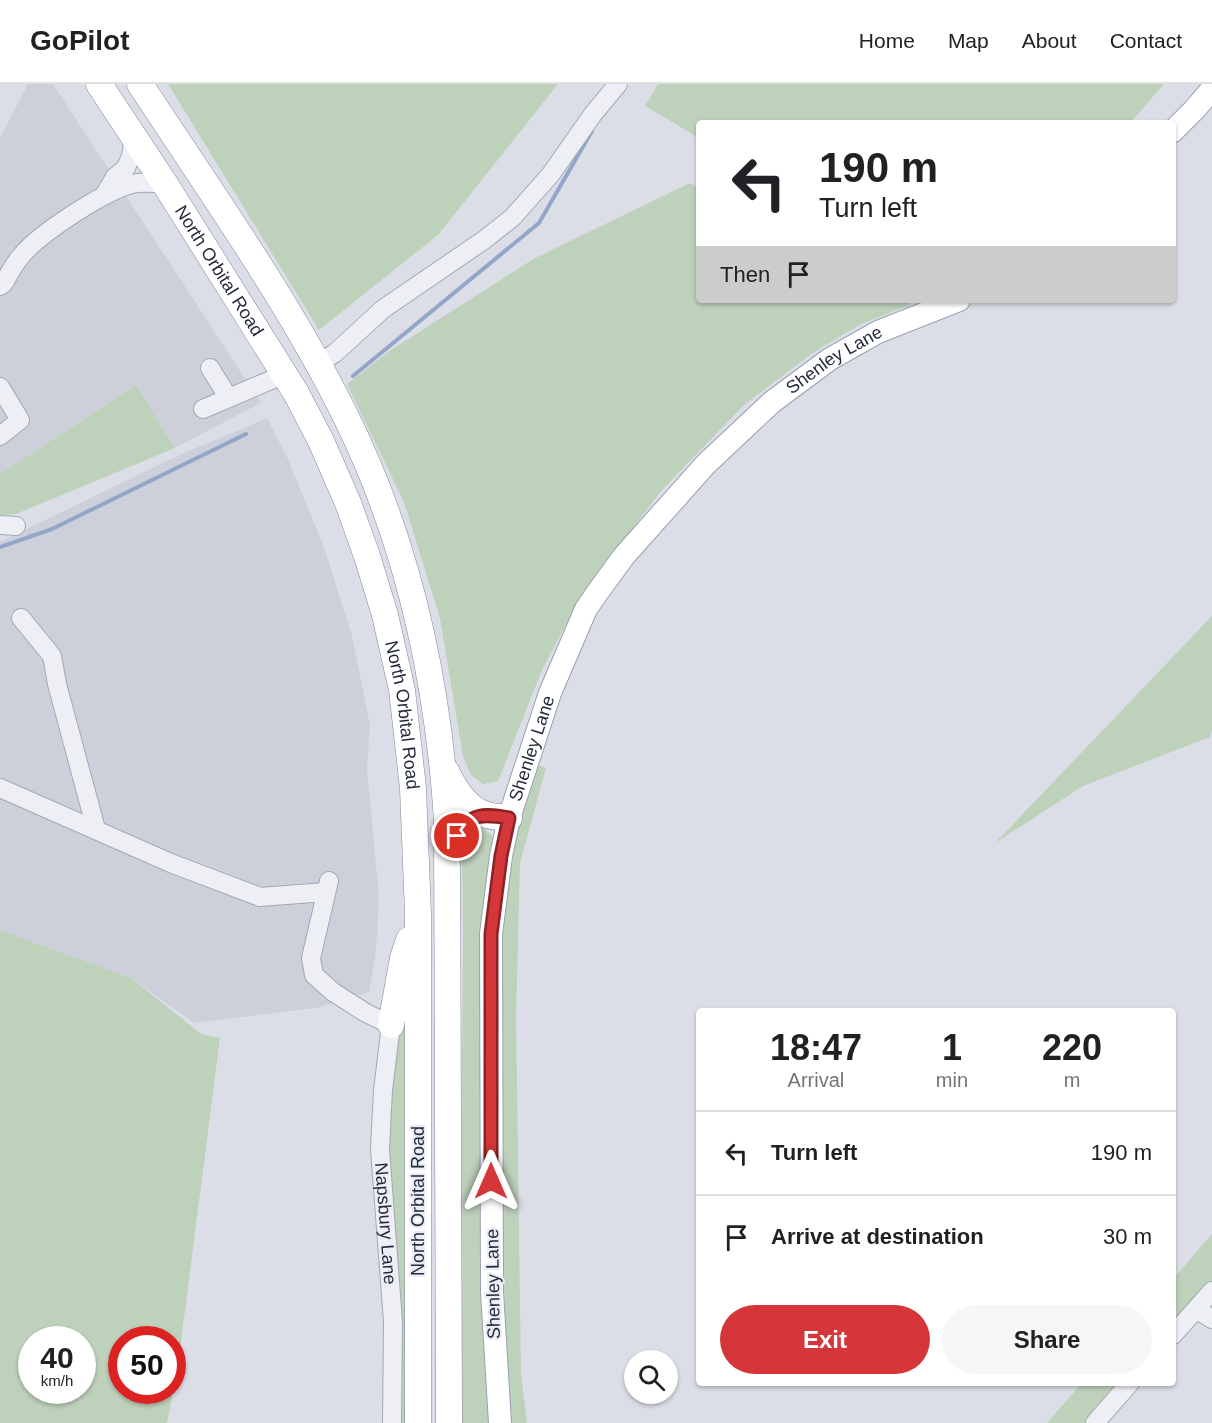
<!DOCTYPE html>
<style>
body{margin:0;font-family:Arial,sans-serif;background:#f6f6f6;color:#202124;height:100vh;display:flex;flex-direction:column;font-size:22px;white-space:nowrap}
*{box-sizing:border-box;margin:0}
p{font-size:20px;color:#757577}
.icon{flex:none;width:33px;height:33px;fill:none;stroke:currentColor;stroke-width:2;stroke-linecap:round;stroke-linejoin:round}
.map{position:relative;flex:1;overflow:hidden}
.side{position:absolute;left:696px;top:924px;width:480px;height:378px;display:flex;flex-direction:column;background:#fff;border-radius:6px;box-shadow:0 2px 4px #0004}
.side>*{flex:none}
.banner{position:absolute;left:696px;top:36px;width:480px;height:183px;border-radius:6px;box-shadow:0 2px 4px #0004;background:#fff;color:#202124;overflow:hidden}
.fabs{position:absolute;left:624px;top:1266px;display:grid;gap:12px}
.fabs a{display:grid;place-items:center;width:54px;height:54px;border-radius:50%;background:#fff;box-shadow:0 2px 4px #0004;font-size:30px}
.speed{position:absolute;left:18px;top:1242px;display:flex;gap:12px;font-size:30px;font-weight:700;text-align:center}
.speed>*{display:grid;place-content:center;width:78px;height:78px;border-radius:50%;background:#fff;box-shadow:0 2px 4px #0004;line-height:1}
.speed small{font-size:15px;font-weight:400}
.speed .limit{border:9px solid #d22;background:#fff;color:#111}
.pin{position:absolute;display:grid;place-items:center;width:51px;height:51px;color:#fff;margin:-26px;border:3px solid #fff;border-radius:50%;box-shadow:0 2px 6px #0007}
.me{position:absolute;width:66px;margin:-33px;rotate:0deg;stroke-linejoin:round;filter:drop-shadow(0 0 4px #0008)}
.turn{display:flex;align-items:center;gap:21px;height:126px;padding:0 24px;font-size:27px}
.turn .icon{width:78px;height:78px;stroke-width:2.5}
.turn b{display:block;font-size:42px;line-height:51px}
.then{display:flex;align-items:center;height:57px;padding:0 24px;background:#0003;gap:12px;font-size:22px}
.eta{display:flex;justify-content:space-evenly;align-items:center;height:102px;text-align:center}
.eta b{font-size:36px;font-weight:700;line-height:42px}
.action{display:flex;gap:12px;margin-top:auto;padding:12px 24px}
.action a{flex:1;height:69px;border-radius:36px;background:#d53639;color:#fff;font-size:24px;font-weight:700;line-height:69px;text-align:center}
.action a+a{background:#f6f6f6;color:#202124}
ul{padding:0;list-style:none}
li{display:flex;align-items:center;gap:18px;height:84px;padding:0 24px;border-top:2px solid #e0e0e0}
li div{flex:1}
li b{display:block;font-size:22px}
li em{font-style:normal}
header{display:flex;align-items:center;gap:36px;box-sizing:border-box;height:84px;padding:0 30px;background:#fff;border-bottom:2px solid #e0e0e0}
header strong{font-size:28px}
nav{display:flex;gap:33px;margin-inline-start:auto;font-size:21px}
.map>svg:first-child{display:block}
.built{fill:#cdd0db}
.green{fill:#bed1bb;fill-rule:evenodd}
.lines{fill:none;stroke-linecap:round;stroke-linejoin:round}
.stream{stroke:#93a6c9;stroke-width:4}
.minor-casing{stroke:#a4a8b3;stroke-width:20}
.major-casing{stroke:#99a0b3;stroke-width:24}
.highway-casing{stroke:#81899e;stroke-width:27}
.minor{stroke:#edeff5;stroke-width:18}
.major{stroke:#fff;stroke-width:22}
.highway{stroke:#fff;stroke-width:26}
.route-casing{stroke:#8a2325;stroke-width:15}
.route{stroke:#d53639;stroke-width:10}
.labels{text-anchor:middle;dominant-baseline:central;stroke-width:4.5;stroke-linejoin:round;paint-order:stroke}
.street-label{font-size:18px;fill:#242a3d;stroke:#eaedf4}
</style>
<header>
<strong>GoPilot</strong>
<nav><a>Home</a><a>Map</a><a>About</a><a>Contact</a></nav>
</header>
<div class="map">
<svg width="1212" height="1339" viewBox="0 0 1212 1339">
<rect width="100%" height="100%" fill="#dbdee6"/>
<g class="built">
<path d="M 28,0 L 53,0 L 261,319 L 175,364 L 136,301 L 0,390 L 0,54 Z"/>
<path d="M 267,334 L 287,373 L 324,463 L 352,552 L 370,641 L 367,684 L 379,813 L 376,866 L 369,908 L 316,924 L 194,939 L 131,894 L 0,846 L 0,458 L 177,372 Z"/>
</g>
<g class="green">
<path d="M 168,0 L 558,0 L 438,151 L 319,246 Z"/>
<path d="M 658,0 L 1164,0 L 1130,39 L 699,39 L 699,54 L 645,22 Z"/>
<path d="M 690,99 L 699,105 L 699,216 L 905,216 L 910,221 L 861,240 L 814,268 L 744,321 L 661,407 L 580,514 L 542,586 L 498,697 L 483,700 L 471,691 L 463,672 L 440,534 L 404,418 L 347,300 L 391,266 L 535,174 Z"/>
<path d="M 136,301 L 175,364 L 16,430 L 0,432 L 0,390 Z"/>
<path d="M 1212,532 L 1212,646 L 1210,653 L 1083,702 L 995,759 Z"/>
<path d="M 536,680 L 546,684 L 520,779 L 516,934 L 521,1290 L 527,1339 L 510,1339 L 501,1223 L 498,930 L 506,802 L 514,756 Z"/>
<path d="M 475,744 C 485,744 489,747 494,756 L 484,811 L 482,848 L 492,1339 L 459,1339 L 463,848 L 462,772 L 468,747 Z"/>
<path d="M 0,846 L 131,894 L 201,950 L 220,954 L 178,1281 L 167,1339 L 0,1339 ZM 32,1256 L 82,1256 L 82,1306 L 32,1306 ZM 122,1256 L 172,1256 L 172,1306 L 122,1306 Z"/>
<path d="M 398,929 L 408,930 L 408,1339 L 399,1339 L 386,1043 Z"/>
<path d="M 1212,1150 L 1212,1199 L 1173,1243 L 1173,1195 Z"/>
<path d="M 1082,1299 L 1124,1299 L 1088,1339 L 1047,1339 Z"/>
</g>
<g class="lines">
<g class="stream">
<path d="M 353,292 L 539,139 L 592,47"/>
<path d="M 0,463 L 52,445 L 246,350"/>
</g>
<defs>
<g id="minor">
<path d="M 105,110 L 115,93 L 126,84 L 131,72 L 134,53"/>
<path d="M 0,202 L 4,199 C 9,190 14,180 21,172 C 40,149 108,104 137,99 C 147,98 156,99 165,100"/>
<path d="M 318,280 L 335,269 L 383,225 L 484,156 L 513,133 L 551,90 L 593,30 L 618,0"/>
<path d="M 210,284 L 228,313"/>
<path d="M 0,303 L 20,336 L 0,352"/>
<path d="M 203,325 L 285,290"/>
<path d="M 0,441 L 16,442"/>
<path d="M 21,534 L 52,572 L 57,600 L 96,745"/>
<path d="M 0,704 L 173,780 L 260,813 L 326,808"/>
<path id="s1" d="M 329,797 L 311,874 L 314,891 L 333,908 L 366,929 L 391,941 L 383,1006 L 380,1065 L 393,1238 L 392,1339"/>
<path d="M 1196,1225 L 1212,1235"/>
<path d="M 1173,1251 L 1212,1207"/>
<path d="M 1095,1339 L 1130,1299"/>
</g>
<g id="major">
<path d="M 1173,47 L 1194,26 L 1212,5"/>
<path id="s2" d="M 500,1339 L 492,1208 L 491,850 L 501,772 L 509,734 L 550,609 L 586,525 L 597,509 L 624,472 L 706,380 L 772,318 L 830,275 L 878,248 L 959,216"/>
</g>
<g id="highway">
<path id="s3" d="M 99,0 L 165,100 L 296,309 L 321,357 L 348,419 L 367,472 L 385,531 L 402,606 L 413,704 L 418,830 L 418,1339"/>
<path d="M 140,0 C 211,109 289,217 347,335 C 409,461 438,596 447,736 L 449,1339"/>
<path d="M 446,687 C 454,704 465,723 484,730 C 491,733 501,733 509,734"/>
<path d="M 391,941 L 403,874 L 409,856"/>
</g>
</defs>
<use href="#minor" class="minor-casing"/>
<use href="#major" class="major-casing"/>
<use href="#highway" class="highway-casing"/>
<use href="#minor" class="minor"/>
<use href="#major" class="major"/>
<use href="#highway" class="highway"/>
</g>
<g class="lines">
<defs>
<path id="route" d="M 457,752 C 470,728 485,730 509,734 L 501,772 L 491,850 L 491,1097"/>
</defs>
<use href="#route" class="route-casing"/>
<use href="#route" class="route"/>
</g>
<g class="labels">
<g class="street-label">
<text stroke="none"><textPath href="#s3" startOffset="222">North Orbital Road</textPath></text>
<text stroke="none"><textPath href="#s2" startOffset="1184">Shenley Lane</textPath></text>
<text stroke="none"><textPath href="#s3" startOffset="708">North Orbital Road</textPath></text>
<text stroke="none"><textPath href="#s2" startOffset="680">Shenley Lane</textPath></text>
<text transform="translate(418 1117) rotate(-90)">North Orbital Road</text>
<text stroke="none"><textPath href="#s1" startOffset="388">Napsbury Lane</textPath></text>
<text transform="translate(493 1200) rotate(-91)">Shenley Lane</text>
</g>
</g>
</svg>
<div class="fabs">
<a><svg class="icon" aria-label="search" viewBox="0 0 24 24"><circle cx="10" cy="10" r="6"/><path d="M15 15l6 6"/></svg></a>
</div>
<div class="speed"><div>40<small>km/h</small></div><div class="limit">50</div></div>
<div class="pin" style="left:457px;top:752px;background:#d93025"><svg class="icon" aria-label="arrive" viewBox="0 0 24 24"><path d="M6 21V4h12l-3 4 3 4H6"/></svg></div>
<svg class="me" style="left:491px;top:1097px" viewBox="-20 -20 40 40"><path d="M0-17L14 15 0 8-14 15z" fill="#d53639" stroke="#fff" stroke-width="4"/></svg>
<div class="banner">
<div class="turn"><svg class="icon" aria-label="left" viewBox="0 0 24 24"><path d="M17 20v-9H6M10 6l-5 5 5 5"/></svg><div><b>190 m</b>Turn left</div></div>
<div class="then">Then<svg class="icon" aria-label="arrive" viewBox="0 0 24 24"><path d="M6 21V4h12l-3 4 3 4H6"/></svg></div>
</div>
<section class="side">
<div class="eta">
<div><b>18:47</b><p>Arrival</p></div>
<div><b>1</b><p>min</p></div>
<div><b>220</b><p>m</p></div>
</div>
<ul>
<li><svg class="icon" aria-label="left" viewBox="0 0 24 24"><path d="M17 20v-9H6M10 6l-5 5 5 5"/></svg><div><b>Turn left</b></div><em>190 m</em></li>
<li><svg class="icon" aria-label="arrive" viewBox="0 0 24 24"><path d="M6 21V4h12l-3 4 3 4H6"/></svg><div><b>Arrive at destination</b></div><em>30 m</em></li>
</ul>
<div class="action"><a>Exit</a><a>Share</a></div>
</section>
</div>
